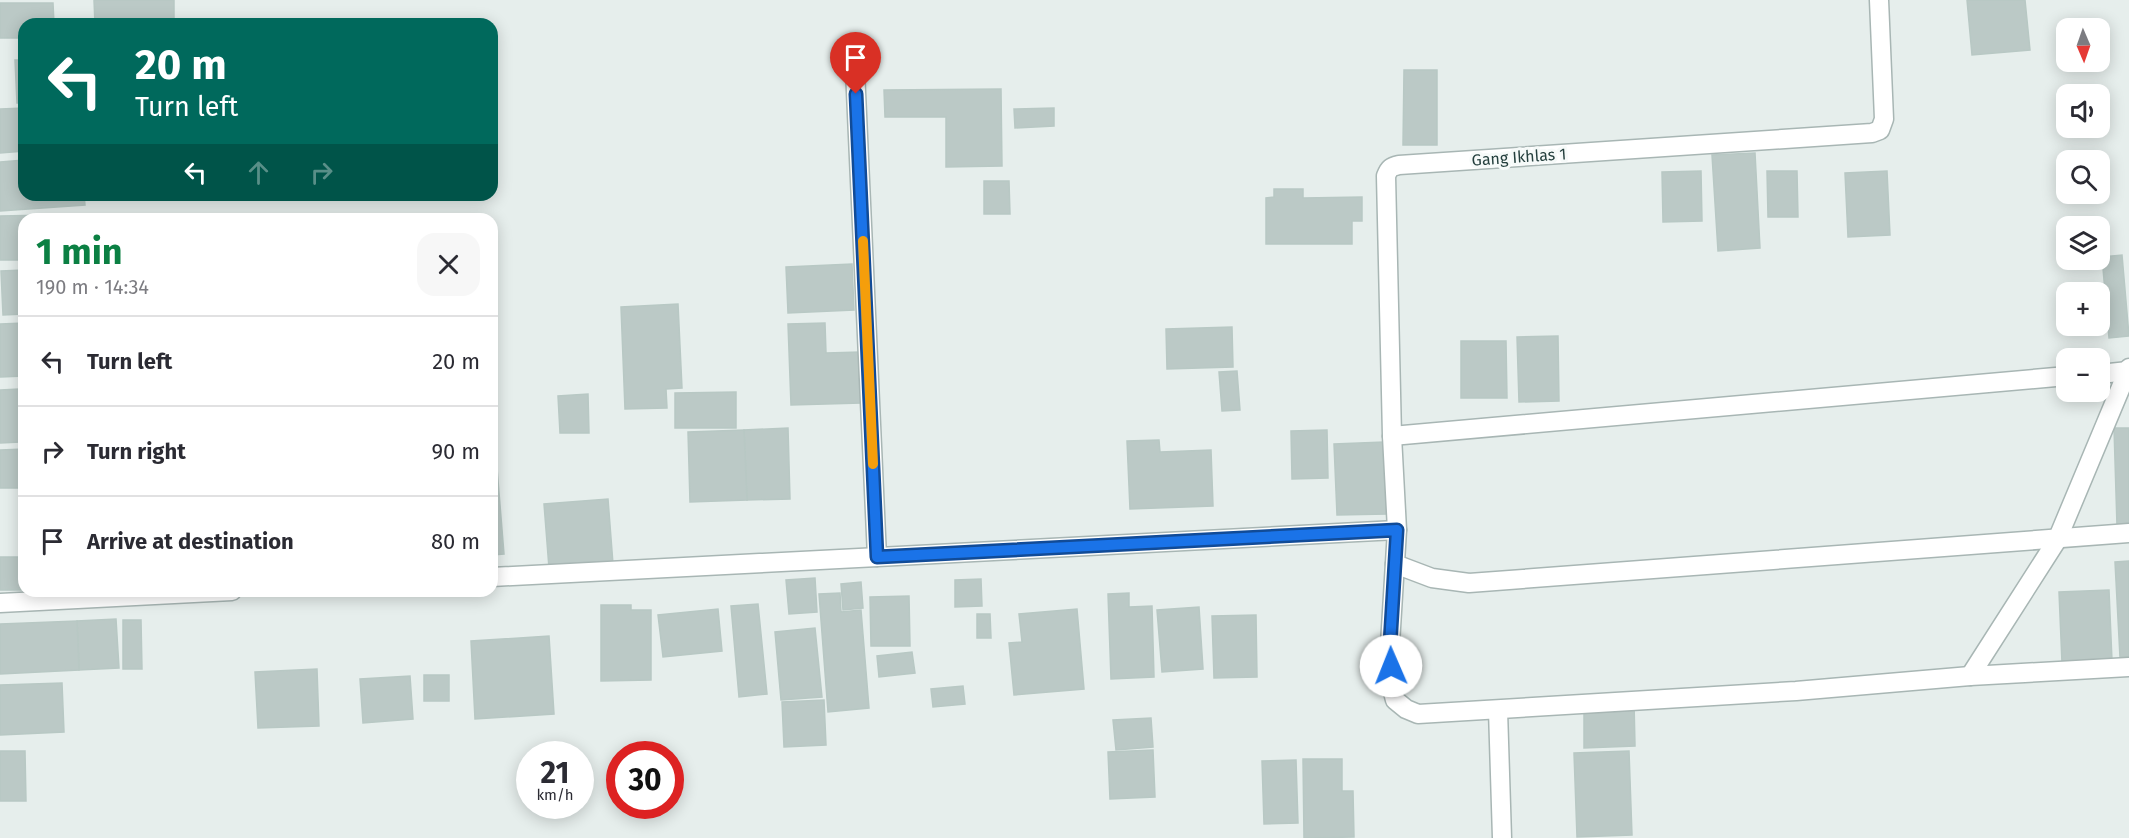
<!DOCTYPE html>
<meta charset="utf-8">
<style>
body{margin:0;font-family:"Fira Sans",sans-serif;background:#f7f7f7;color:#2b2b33;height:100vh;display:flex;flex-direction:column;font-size:22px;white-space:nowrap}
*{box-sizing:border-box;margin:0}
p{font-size:20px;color:#7c7c81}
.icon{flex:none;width:33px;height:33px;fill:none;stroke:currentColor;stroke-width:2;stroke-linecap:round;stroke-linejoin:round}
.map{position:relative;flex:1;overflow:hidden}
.details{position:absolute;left:18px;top:213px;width:480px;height:384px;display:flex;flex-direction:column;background:#fff;border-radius:18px;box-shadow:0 3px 15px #0003}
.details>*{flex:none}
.banner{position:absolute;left:18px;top:18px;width:480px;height:183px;border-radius:18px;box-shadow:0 3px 15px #0003;background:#00695c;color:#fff;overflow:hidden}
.needle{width:39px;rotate:178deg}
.controls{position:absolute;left:2056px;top:18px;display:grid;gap:12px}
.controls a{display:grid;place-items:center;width:54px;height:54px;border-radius:12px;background:#fff;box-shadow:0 3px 15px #0003;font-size:30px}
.speed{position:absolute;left:516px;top:741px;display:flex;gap:12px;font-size:30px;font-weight:700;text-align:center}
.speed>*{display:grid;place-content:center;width:78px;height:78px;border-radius:50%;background:#fff;box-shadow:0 3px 15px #0003;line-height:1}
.speed small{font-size:15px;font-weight:400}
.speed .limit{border:9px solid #d22;background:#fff;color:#111}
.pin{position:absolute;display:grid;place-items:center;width:51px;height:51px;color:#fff;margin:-62px -26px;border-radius:50% 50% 50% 0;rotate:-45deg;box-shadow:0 0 6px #0007}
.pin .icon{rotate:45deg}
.me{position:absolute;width:66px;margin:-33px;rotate:359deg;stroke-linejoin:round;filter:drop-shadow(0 0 4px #0008)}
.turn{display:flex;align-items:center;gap:21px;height:126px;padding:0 18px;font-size:27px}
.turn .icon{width:78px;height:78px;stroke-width:2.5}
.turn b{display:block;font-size:42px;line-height:51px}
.lanes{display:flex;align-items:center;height:57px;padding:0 18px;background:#0003;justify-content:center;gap:30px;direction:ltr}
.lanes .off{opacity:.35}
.round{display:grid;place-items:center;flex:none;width:63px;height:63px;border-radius:18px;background:#f7f7f7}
.summary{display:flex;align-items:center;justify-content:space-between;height:102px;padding:0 18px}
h1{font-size:36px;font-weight:700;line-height:45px;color:#0b8043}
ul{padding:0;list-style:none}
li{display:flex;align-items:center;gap:18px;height:90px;padding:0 18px;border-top:2px solid #e1e1e2}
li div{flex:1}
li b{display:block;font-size:22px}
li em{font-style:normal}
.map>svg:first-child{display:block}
.building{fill:#bbc9c6;stroke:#b8c8c4;stroke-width:1.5}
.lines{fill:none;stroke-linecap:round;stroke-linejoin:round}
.street-casing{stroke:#a8b6b4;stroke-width:21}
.street{stroke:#fff;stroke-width:18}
.route-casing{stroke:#114b97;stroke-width:15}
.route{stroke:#1a73e8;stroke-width:10}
.slow{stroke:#f59e0b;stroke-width:10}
.labels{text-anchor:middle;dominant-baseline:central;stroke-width:6;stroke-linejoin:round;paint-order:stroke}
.street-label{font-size:16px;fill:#25403e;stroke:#f6faf9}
</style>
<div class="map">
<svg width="2129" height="838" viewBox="0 0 2129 838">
<rect width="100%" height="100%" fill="#e6eeec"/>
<g class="building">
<path d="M 94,0 L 174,0 L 174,24 L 95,24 Z"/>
<path d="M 1967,0 L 2025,0 L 2030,50 L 1972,55 Z"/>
<path d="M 0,3 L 53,3 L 54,24 L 24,24 L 24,38 L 0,38 Z"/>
<path d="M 15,60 L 24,60 L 24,103 L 17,103 Z"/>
<path d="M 1404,70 L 1437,70 L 1437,145 L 1403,145 Z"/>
<path d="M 1001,89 L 1002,166 L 946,167 L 946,117 L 885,117 L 884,90 Z"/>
<path d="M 24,108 L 24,151 L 0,153 L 0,109 Z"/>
<path d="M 1054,108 L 1054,126 L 1015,128 L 1014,109 Z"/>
<path d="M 1755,153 L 1760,248 L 1718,251 L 1712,155 Z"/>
<path d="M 24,160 L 24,195 L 84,195 L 85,205 L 0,211 L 0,162 Z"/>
<path d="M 1701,171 L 1702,221 L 1663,222 L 1662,172 Z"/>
<path d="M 1767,171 L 1797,171 L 1798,217 L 1768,217 Z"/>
<path d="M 1887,171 L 1890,235 L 1848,237 L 1845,173 Z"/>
<path d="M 984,181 L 1009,181 L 1010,214 L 984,214 Z"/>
<path d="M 1274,189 L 1303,189 L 1303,198 L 1362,197 L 1362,221 L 1352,221 L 1352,244 L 1266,244 L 1266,198 L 1274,197 Z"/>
<path d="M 50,215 L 51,219 L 24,219 L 24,260 L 0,260 L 0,216 Z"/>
<path d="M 2122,255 L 2129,336 L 2109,338 L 2102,257 Z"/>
<path d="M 852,264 L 854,310 L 788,313 L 786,267 Z"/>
<path d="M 24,270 L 24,314 L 3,315 L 1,271 Z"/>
<path d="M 678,304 L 682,388 L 666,389 L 667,408 L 625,409 L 621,307 Z"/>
<path d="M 24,323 L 24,376 L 0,377 L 0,324 Z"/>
<path d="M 825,323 L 826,353 L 860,352 L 861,403 L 791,405 L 788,324 Z"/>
<path d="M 1232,327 L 1233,367 L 1167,369 L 1166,329 Z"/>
<path d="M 1558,336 L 1559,401 L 1519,402 L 1517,337 Z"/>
<path d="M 1461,341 L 1506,341 L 1507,398 L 1461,398 Z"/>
<path d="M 1237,371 L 1240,410 L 1222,411 L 1219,372 Z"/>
<path d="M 19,389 L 20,442 L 0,443 L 0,390 Z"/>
<path d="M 736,392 L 736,428 L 675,428 L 675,393 Z"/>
<path d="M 588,394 L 589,433 L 560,433 L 558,396 Z"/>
<path d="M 788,428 L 790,499 L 747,500 L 744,430 Z"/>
<path d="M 2114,428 L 2129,428 L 2129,525 L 2117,526 Z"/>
<path d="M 744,430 L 747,500 L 690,502 L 688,432 Z"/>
<path d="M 1327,430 L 1328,478 L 1292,479 L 1291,431 Z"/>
<path d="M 1159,440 L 1160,452 L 1211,450 L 1213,506 L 1130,509 L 1127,441 Z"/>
<path d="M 1384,442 L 1387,514 L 1337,515 L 1334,444 Z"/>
<path d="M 24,449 L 24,488 L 0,488 L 0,450 Z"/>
<path d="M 492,468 L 497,468 L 504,554 L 492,555 Z"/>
<path d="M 608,499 L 613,564 L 549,568 L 544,504 Z"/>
<rect x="0" y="557" width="21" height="33"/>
<path d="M 2129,561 L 2129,657 L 2120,657 L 2115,562 Z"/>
<path d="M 815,578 L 817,612 L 789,614 L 786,580 Z"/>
<path d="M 981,579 L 982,606 L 955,607 L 955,580 Z"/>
<path d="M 861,582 L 863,608 L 843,610 L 841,584 Z"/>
<path d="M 2109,590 L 2112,661 L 2062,663 L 2059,592 Z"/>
<path d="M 840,593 L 841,612 L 861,610 L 869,708 L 828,712 L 819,594 Z"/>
<path d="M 1129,593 L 1129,607 L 1152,606 L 1154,677 L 1111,679 L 1108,594 Z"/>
<path d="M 909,596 L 910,646 L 871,646 L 870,597 Z"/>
<path d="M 758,604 L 767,694 L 739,697 L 731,606 Z"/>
<path d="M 601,605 L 631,605 L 631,610 L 651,610 L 651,680 L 601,681 Z"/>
<path d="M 1199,607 L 1203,669 L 1162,672 L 1157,610 Z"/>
<path d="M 718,609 L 722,651 L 663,657 L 658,615 Z"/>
<path d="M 1077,609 L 1084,689 L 1014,695 L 1009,643 L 1022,642 L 1019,614 Z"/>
<path d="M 977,614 L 990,614 L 991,638 L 977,638 Z"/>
<path d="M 1256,615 L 1257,677 L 1214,678 L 1212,616 Z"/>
<path d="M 116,619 L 119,668 L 79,670 L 77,621 Z"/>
<path d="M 123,620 L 141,620 L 142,669 L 123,669 Z"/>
<path d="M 77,621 L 79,670 L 0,674 L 0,624 Z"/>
<path d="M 815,628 L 822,697 L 781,700 L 775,632 Z"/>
<path d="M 549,636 L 554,714 L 475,719 L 471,641 Z"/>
<path d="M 912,652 L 915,673 L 879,677 L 877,656 Z"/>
<path d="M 317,669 L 319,726 L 258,728 L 255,672 Z"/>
<rect x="424" y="675" width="25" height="26"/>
<path d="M 410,676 L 413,719 L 363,723 L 360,679 Z"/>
<path d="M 62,683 L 64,732 L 0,735 L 0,685 Z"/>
<path d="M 963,686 L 965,704 L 933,707 L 931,689 Z"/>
<path d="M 824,700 L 826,745 L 784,747 L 782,702 Z"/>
<path d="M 1634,702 L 1635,746 L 1584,748 L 1584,711 Z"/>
<path d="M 1151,718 L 1153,747 L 1116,750 L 1113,720 Z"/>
<path d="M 1153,750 L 1155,797 L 1110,799 L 1108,752 Z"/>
<path d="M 0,751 L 25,751 L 26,801 L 0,801 Z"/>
<path d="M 1629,751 L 1632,835 L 1577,837 L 1574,753 Z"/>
<path d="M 1303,759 L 1342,759 L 1342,791 L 1353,791 L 1354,837 L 1304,838 Z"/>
<path d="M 1296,760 L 1298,823 L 1264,824 L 1262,761 Z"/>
</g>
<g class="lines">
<defs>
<g id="street">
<path d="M 1879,0 L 1884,119 L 1880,130 L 1872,133 L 1399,165 C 1391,167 1389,168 1386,176 L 1392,436 L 1397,530 L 1390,644 L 1392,688 L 1395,700 L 1406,709 L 1418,714 L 1796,691 L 1970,676 L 2129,667"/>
<path d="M 854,48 L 877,557"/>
<path d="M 2100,374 L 2128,371"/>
<path d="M 1392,436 L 2067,376"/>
<path d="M 1395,564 L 1432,578 L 1469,583 L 2129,533"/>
<path d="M 492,577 L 1397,530"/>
<path d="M 0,603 L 232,591"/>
<path d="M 1970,676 L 2057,540 L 2129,368"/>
<path d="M 1498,710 L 1502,838"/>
</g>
</defs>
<use href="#street" class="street-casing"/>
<use href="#street" class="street"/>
</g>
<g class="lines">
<defs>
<path id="route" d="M 856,94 L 877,557 L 1397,530 L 1390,644 L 1391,666"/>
</defs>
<use href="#route" class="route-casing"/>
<use href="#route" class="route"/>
<path class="slow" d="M 863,241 L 873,464"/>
</g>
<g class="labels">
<g class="street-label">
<text transform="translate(1519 157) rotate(-4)">Gang Ikhlas 1</text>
</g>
</g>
</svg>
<div class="controls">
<a><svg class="needle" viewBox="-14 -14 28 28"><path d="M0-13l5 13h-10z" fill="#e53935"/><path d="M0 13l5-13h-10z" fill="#7c7c81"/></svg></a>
<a><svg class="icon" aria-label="sound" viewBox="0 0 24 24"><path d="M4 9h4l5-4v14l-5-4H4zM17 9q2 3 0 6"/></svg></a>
<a><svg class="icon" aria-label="search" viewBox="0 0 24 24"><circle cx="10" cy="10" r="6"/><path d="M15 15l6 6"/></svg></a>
<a><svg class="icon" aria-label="layers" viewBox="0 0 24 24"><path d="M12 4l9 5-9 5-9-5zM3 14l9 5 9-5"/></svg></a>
<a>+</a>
<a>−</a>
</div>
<div class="speed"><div>21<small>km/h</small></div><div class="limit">30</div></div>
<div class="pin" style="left:856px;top:94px;background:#d93025"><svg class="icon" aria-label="arrive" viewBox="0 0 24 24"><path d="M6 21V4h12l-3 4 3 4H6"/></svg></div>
<svg class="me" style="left:1391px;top:666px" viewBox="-20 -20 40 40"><circle r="19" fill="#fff"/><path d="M0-13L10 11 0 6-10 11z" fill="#1a73e8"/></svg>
<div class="banner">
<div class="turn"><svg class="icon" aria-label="left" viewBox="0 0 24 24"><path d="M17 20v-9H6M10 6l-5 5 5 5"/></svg><div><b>20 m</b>Turn left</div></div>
<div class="lanes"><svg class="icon" aria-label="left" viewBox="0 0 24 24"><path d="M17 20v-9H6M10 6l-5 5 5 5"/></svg><svg class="icon off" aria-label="ahead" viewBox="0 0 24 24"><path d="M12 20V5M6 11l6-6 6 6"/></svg><svg class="icon off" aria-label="right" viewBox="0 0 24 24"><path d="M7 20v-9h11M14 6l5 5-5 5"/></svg></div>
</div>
<section class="details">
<div class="summary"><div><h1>1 min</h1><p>190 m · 14:34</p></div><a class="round"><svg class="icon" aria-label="close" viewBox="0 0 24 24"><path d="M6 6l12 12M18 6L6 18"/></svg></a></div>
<ul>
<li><svg class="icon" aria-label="left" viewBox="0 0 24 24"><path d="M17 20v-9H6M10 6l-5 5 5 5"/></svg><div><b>Turn left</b></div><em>20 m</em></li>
<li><svg class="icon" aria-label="right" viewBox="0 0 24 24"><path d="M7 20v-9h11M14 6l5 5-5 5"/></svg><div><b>Turn right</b></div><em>90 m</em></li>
<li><svg class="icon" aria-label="arrive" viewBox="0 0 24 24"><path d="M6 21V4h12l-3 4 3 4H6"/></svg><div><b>Arrive at destination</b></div><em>80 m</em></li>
</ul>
</section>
</div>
